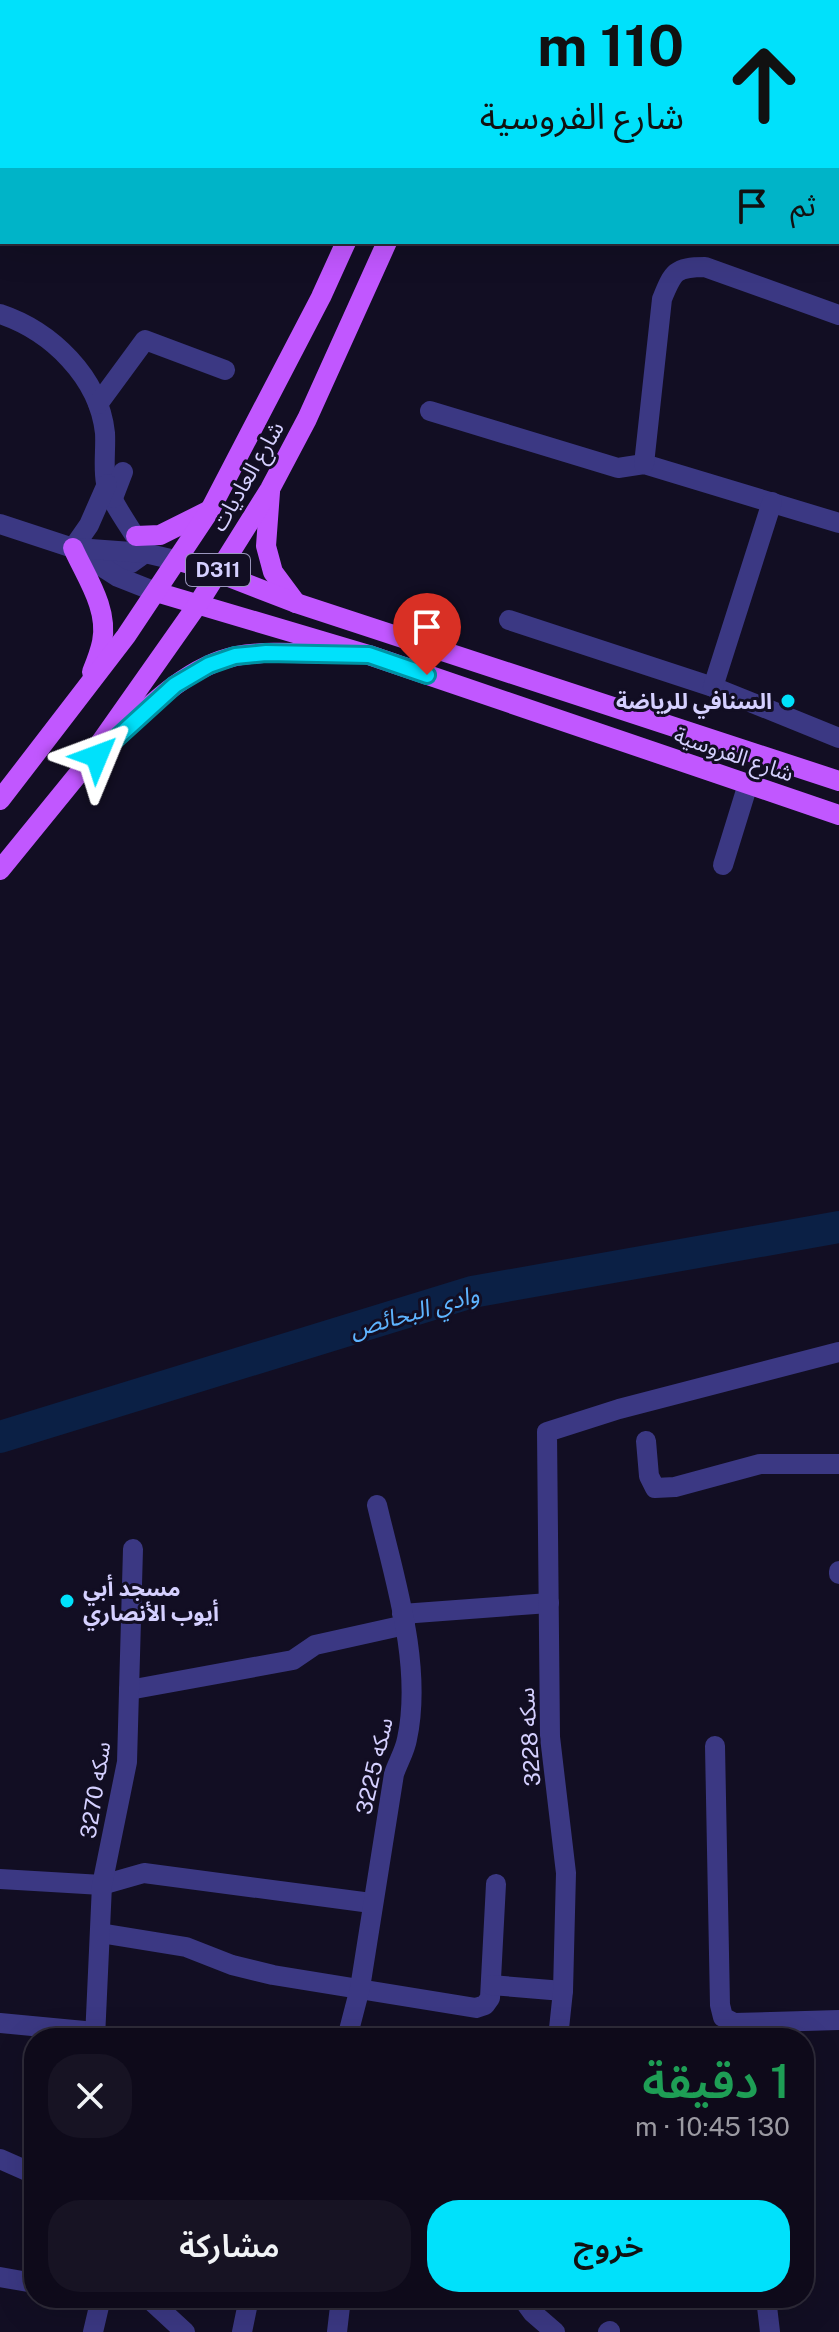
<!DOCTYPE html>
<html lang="ar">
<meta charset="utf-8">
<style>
body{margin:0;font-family:"Public Sans","Noto Sans Arabic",sans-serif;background:#171323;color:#f1f3f6;direction:rtl;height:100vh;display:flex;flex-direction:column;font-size:30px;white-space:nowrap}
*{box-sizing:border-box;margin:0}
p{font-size:26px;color:#9b9aa2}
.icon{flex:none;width:44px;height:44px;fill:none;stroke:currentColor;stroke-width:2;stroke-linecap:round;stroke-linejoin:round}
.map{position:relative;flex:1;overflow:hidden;direction:ltr}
.panel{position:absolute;left:24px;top:2028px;width:790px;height:280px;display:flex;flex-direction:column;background:#0e0a1a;border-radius:32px;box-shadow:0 8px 32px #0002,0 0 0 2px #2e2b39;direction:rtl}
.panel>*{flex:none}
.guide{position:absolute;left:0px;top:0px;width:840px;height:244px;box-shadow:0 8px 32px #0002,0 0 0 2px #2e2b39;direction:rtl;background:#00e1fb;color:#111;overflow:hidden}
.pin{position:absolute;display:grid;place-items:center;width:68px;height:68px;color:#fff;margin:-82px -34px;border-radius:50% 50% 50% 0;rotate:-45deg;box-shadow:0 0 8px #0007}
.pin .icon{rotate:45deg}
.me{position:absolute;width:88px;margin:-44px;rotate:46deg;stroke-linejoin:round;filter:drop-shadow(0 0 6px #0008)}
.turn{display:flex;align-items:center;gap:28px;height:168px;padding:0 24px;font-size:36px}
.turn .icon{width:104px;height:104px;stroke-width:2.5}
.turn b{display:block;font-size:56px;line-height:68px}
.then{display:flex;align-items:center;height:76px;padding:0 24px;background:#0003;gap:16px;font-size:30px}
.round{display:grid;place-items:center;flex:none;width:84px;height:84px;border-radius:32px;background:#171323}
.headline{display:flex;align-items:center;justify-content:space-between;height:136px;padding:0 24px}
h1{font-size:48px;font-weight:600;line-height:60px;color:#1e9e55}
.button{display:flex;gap:16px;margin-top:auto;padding:16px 24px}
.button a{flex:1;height:92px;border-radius:32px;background:#00e1fb;color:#111;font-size:32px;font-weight:600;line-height:92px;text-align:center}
.button a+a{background:#171323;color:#f1f3f6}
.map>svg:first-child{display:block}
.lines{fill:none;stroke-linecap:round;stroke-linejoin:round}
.river{stroke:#0b2045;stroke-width:32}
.minor{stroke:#3b3883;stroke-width:20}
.major{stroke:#c157ff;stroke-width:20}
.route-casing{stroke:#0092a3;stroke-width:20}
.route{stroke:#00e1fb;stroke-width:14}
.poi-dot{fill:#00e1fb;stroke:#120e23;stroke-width:3}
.labels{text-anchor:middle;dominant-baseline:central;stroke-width:6;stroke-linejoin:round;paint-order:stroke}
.shield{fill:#120e23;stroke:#9a96bd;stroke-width:2}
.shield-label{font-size:20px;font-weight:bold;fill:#d5d0ff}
.street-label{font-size:22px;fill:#d5d0ff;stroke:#120e23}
.poi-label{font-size:22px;font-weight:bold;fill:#d5d0ff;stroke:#120e23;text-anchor:end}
.water-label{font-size:24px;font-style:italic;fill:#5eb4ff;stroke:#120e23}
</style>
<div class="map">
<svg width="839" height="2332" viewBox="0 0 839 2332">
<rect width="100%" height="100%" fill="#120e23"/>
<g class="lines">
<path class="river" d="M 0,1437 L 472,1292 L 839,1227"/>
<g class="minor">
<path d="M 0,314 C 51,331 99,377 105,433 C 106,449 103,467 106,483 C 111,504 135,533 145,553 L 131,563 L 106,569"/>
<path d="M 98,404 L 145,340 L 225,370"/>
<path d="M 430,411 L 618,468 L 644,464 L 839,523"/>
<path d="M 644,464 L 662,299 C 673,272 675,267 705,267 L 839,315"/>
<path d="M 113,498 L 123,472"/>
<path d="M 0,524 L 73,548 L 118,577 L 156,592"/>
<path d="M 73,548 L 89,525 L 107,484"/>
<path d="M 77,548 L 145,553 L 179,561"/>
<path d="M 509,620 L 713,687 L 839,738"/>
<path d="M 713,687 L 772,502"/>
<path d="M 723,865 L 748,784"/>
<path d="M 646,1441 L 649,1476 L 655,1488 L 675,1487 L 760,1464 L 839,1464"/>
<path d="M 839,1571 L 839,1574"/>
<path d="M 402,1614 L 549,1603"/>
<path d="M 129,1690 L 293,1660 L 315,1645 L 405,1625"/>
<path d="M 715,1746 L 720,2005 L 723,2017 L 734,2023 L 839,2020"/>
<path d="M 0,1879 L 102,1885 L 144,1873 L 371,1903"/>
<path d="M 100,1933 L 186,1947 L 232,1965 L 273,1975 L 476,2008 L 485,2005 L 490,1998 L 496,1884"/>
<path d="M 491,1985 L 563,1991"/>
<path d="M 0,2023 L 95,2032"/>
<path d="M 95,2038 L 102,1885 L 127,1762 L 133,1549"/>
<path d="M 347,2038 L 360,1988 L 394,1774 C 398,1762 405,1751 407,1739 C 423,1665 394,1577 377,1505"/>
<path d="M 558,2038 L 563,1991 L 566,1873 L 550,1737 L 547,1432 L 619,1409 L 839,1352"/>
<path d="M 0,2159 L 34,2174"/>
<path d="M 0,2277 L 34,2283"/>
<path d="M 148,2298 L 185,2332"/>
<path d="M 522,2298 L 533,2313 L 555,2332"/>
<path d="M 766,2298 L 770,2332"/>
<path d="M 93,2332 L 101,2298"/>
<path d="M 242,2332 L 249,2298"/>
<path d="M 337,2332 L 341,2298"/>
<path d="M 608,2332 L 610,2331"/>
</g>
<g class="major">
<path d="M 460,2 L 461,0"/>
<path d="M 496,2 L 497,0"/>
<path d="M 270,492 L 266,546 L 273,572 L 296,603"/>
<path d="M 136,536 L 160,535 L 210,510"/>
<path d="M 73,548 C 86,577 109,609 102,642 C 100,652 96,662 92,672"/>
<path d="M 179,561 L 216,572 L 296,603 L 839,781"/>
<path d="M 156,592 L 369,655 L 839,815"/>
<path d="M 114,739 C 148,707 188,666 236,656 C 270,650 307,654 342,654"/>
<path d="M 0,800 L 126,636 L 210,510 L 321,297 L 346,242"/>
<path d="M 0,870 L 79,773 L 198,604 L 270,489 L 307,419 L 387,242"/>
</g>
</g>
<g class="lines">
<defs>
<path id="route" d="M 97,756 L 175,685 L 209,665 L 235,656 L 266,653 L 369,655 L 427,675"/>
</defs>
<use href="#route" class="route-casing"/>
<use href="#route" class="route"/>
</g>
<g class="poi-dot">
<circle cx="788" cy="701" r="8"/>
<circle cx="67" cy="1601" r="8"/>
</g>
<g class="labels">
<rect class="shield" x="186" y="554" width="64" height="32" rx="6"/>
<g class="shield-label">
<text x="218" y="570">D311</text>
</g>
<g class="street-label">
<text transform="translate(247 476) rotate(-60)">شارع العاديات</text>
<text transform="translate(734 754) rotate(19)">شارع الفروسية</text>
<text transform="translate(529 1737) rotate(-94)">سكه 3228</text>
<text transform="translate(374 1766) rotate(-77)">سكه 3225</text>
<text transform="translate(95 1790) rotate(-81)">سكه 3270</text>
</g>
<g class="poi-label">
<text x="772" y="701">السنافي للرياضة</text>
<text x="83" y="1588" text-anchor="start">مسجد أبي<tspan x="83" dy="25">أيوب الأنصاري</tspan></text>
</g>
<g class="water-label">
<text transform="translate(414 1311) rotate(-16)">وادي البحائص</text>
</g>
</g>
</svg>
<div class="pin" style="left:427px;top:675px;background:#d93025"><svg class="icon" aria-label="arrive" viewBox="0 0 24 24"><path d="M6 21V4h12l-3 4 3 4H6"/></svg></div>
<svg class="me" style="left:97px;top:756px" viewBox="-20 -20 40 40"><path d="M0-17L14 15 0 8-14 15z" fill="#00e1fb" stroke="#fff" stroke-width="4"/></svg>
<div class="guide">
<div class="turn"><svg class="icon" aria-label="ahead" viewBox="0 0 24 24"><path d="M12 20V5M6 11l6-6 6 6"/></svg><div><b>110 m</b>شارع الفروسية</div></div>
<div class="then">ثم<svg class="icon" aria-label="arrive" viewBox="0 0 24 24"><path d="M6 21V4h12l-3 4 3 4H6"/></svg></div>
</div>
<section class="panel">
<div class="headline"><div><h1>1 دقيقة</h1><p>130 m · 10:45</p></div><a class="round"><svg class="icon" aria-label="close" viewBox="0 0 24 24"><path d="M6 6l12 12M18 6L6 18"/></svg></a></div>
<div class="button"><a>خروج</a><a>مشاركة</a></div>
</section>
</div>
